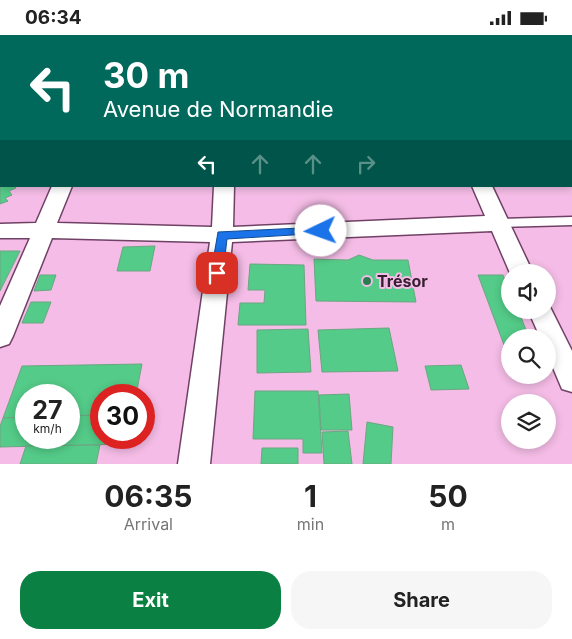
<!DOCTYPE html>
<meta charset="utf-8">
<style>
body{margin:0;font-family:Inter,sans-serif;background:#f6f6f6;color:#222;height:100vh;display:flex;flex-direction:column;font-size:19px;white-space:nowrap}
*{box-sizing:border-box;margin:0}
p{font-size:16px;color:#767676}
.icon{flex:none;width:28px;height:28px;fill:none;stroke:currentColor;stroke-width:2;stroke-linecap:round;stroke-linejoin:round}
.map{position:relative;height:429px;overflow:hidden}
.details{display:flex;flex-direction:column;background:#fff;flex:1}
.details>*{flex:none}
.banner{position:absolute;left:0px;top:0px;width:572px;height:152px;box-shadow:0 2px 8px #0003;background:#00695c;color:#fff;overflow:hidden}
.fabs{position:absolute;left:501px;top:229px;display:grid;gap:10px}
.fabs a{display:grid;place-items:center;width:55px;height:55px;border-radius:50%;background:#fff;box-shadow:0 2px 8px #0003;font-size:25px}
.speed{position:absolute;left:15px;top:349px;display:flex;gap:10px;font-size:25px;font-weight:700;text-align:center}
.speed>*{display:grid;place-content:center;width:65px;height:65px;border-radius:50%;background:#fff;box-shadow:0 2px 8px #0003;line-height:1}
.speed small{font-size:12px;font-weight:400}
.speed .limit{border:8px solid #d22;background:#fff;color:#111}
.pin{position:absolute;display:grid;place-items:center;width:42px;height:42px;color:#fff;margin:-21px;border-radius:10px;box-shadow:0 2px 8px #0006}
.me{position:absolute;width:55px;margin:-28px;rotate:267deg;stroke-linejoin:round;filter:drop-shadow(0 0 4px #0008)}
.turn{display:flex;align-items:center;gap:18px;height:105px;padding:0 20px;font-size:22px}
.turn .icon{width:65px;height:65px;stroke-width:2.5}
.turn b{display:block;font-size:35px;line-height:42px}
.lanes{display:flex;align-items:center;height:48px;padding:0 20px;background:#0003;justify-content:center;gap:25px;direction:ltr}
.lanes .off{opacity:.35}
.eta{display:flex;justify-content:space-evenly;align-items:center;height:85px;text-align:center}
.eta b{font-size:30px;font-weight:700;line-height:35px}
.action{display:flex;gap:10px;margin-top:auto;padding:10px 20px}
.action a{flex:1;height:58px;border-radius:20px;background:#0b8043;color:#fff;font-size:20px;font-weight:700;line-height:58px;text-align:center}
.action a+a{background:#f6f6f6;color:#222}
.status{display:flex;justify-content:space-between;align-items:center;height:35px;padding:0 25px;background:#fff;direction:ltr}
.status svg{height:14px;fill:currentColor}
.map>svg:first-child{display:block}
.building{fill:#54cb88;stroke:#6ba681}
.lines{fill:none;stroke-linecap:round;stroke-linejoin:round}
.service-casing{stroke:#704165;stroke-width:3}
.minor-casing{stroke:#704165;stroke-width:3}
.tertiary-casing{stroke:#704165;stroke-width:2}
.primary-casing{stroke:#749eb0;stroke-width:2}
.service{fill:#fff;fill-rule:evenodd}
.minor{fill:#fff;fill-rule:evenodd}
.tertiary{fill:#fff;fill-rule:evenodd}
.primary{fill:#c0eefa;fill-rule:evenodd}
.route{fill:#1a73e8;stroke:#114b97}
.poi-dot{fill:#297e50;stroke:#f4bce6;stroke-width:2}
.labels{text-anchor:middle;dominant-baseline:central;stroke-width:4;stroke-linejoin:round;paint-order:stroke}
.poi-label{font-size:16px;font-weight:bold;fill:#341f2f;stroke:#f4bce6;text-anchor:start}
</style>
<div class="status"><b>06:34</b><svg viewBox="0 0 49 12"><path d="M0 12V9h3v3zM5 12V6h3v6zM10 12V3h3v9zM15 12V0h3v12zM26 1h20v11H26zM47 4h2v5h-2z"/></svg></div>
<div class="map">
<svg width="572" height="429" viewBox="0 0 572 429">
<rect width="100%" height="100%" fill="#f4bce6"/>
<g class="building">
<path d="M 5,151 L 14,151 L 16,153 L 9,156 L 12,160 L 5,163 L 8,166 L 0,169 L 0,152 Z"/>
<path d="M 155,211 L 150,236 L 117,236 L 123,212 Z"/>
<path d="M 0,216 L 20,216 L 0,256 Z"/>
<path d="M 359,220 L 373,225 L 408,225 L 416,267 L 316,266 L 314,224 L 348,225 Z"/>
<path d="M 250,229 L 304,230 L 306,290 L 238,290 L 240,268 L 264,268 L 265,255 L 248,255 Z"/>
<path d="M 40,240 L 56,240 L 51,255 L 34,256 Z"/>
<path d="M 478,240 L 503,240 L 510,257 L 510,275 L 518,275 L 529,302 L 510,302 L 510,326 Z"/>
<path d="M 31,267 L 51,267 L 43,288 L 22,288 Z"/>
<path d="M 389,293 L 398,336 L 322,337 L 318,295 Z"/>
<path d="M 308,294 L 311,337 L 257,338 L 257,295 Z"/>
<path d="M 142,329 L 136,360 L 101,360 L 101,380 L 69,381 L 69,360 L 26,360 L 26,382 L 3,383 L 22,331 Z"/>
<path d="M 461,330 L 469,354 L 431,355 L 425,331 Z"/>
<path d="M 255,356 L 318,356 L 322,418 L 303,418 L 303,404 L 253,404 Z"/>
<path d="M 349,359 L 352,395 L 321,395 L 319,360 Z"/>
<path d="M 101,380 L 101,402 L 128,402 L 127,409 L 0,412 L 0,391 L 3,383 L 26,382 L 26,402 L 69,402 L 69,381 Z"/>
<path d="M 367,387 L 393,392 L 391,429 L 363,429 Z"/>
<path d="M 348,396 L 352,429 L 324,429 L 322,397 Z"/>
<path d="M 100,410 L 96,429 L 20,429 L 26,411 Z"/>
<path d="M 262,413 L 298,413 L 298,429 L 261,429 Z"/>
</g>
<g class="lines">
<defs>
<path id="service" d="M 572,182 L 572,190 L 499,192 L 494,188 L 499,184 Z"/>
<g id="minor">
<rect x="224" y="0" width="14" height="1"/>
<path d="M 406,0 L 420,0 L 421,1 L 407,1 Z"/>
<path d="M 52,151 L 72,151 L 57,188 L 212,192 L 214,151 L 234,151 L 233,192 L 485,181 L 472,151 L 492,151 L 533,238 L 510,238 L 492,196 L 232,207 L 210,429 L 178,429 L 210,207 L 52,203 L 13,301 L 9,309 L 0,312 L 0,271 L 30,203 L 0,203 L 0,189 L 36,188 Z"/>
<path d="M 548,268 L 572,316 L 572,357 L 562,354 L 548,321 L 548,302 L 540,302 L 528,275 L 548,275 Z"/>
</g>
<g id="tertiary">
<rect x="571" y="18" width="1" height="10"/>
<path d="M 0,26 L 1,27 L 1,38 L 0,38 Z"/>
</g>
<path id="primary" d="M 1,37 L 1,50 L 0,51 L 0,38 Z"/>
</defs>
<use href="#service" class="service-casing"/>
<use href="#minor" class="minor-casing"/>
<use href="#tertiary" class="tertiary-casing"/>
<use href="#primary" class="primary-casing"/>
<use href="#service" class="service"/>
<use href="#minor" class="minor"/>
<use href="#tertiary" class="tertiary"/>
<use href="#primary" class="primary"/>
</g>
<path class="route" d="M 321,192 L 325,193 L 326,196 L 325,198 L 227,204 L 223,238 L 217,243 L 211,238 L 218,197 Z"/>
<circle class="poi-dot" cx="367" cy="246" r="5"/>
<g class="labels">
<g class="poi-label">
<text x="377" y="246">Trésor</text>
</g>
</g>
</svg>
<div class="fabs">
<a><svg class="icon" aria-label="sound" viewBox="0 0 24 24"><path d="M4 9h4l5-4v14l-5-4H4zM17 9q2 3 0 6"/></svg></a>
<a><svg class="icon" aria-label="search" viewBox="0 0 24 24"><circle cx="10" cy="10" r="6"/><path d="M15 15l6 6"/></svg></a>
<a><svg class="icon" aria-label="layers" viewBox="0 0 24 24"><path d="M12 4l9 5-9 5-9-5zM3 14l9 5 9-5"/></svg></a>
</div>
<div class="speed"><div>27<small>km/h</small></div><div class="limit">30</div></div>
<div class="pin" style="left:217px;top:238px;background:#d93025"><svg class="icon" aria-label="arrive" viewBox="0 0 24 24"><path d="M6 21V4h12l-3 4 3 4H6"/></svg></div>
<svg class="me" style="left:321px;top:196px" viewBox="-20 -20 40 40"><circle r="19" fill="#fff"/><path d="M0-13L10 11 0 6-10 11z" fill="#1a73e8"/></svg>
<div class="banner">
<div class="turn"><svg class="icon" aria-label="left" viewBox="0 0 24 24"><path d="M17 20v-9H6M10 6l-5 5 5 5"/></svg><div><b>30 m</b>Avenue de Normandie</div></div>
<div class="lanes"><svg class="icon" aria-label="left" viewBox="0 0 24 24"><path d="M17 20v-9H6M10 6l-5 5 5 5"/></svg><svg class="icon off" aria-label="ahead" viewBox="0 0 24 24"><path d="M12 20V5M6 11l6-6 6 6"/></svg><svg class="icon off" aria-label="ahead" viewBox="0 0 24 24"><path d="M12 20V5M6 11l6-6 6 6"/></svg><svg class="icon off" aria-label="right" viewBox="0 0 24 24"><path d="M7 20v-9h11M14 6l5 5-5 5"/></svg></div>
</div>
</div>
<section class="details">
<div class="eta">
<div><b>06:35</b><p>Arrival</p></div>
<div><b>1</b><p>min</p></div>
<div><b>50</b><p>m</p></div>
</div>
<div class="action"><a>Exit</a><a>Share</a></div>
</section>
